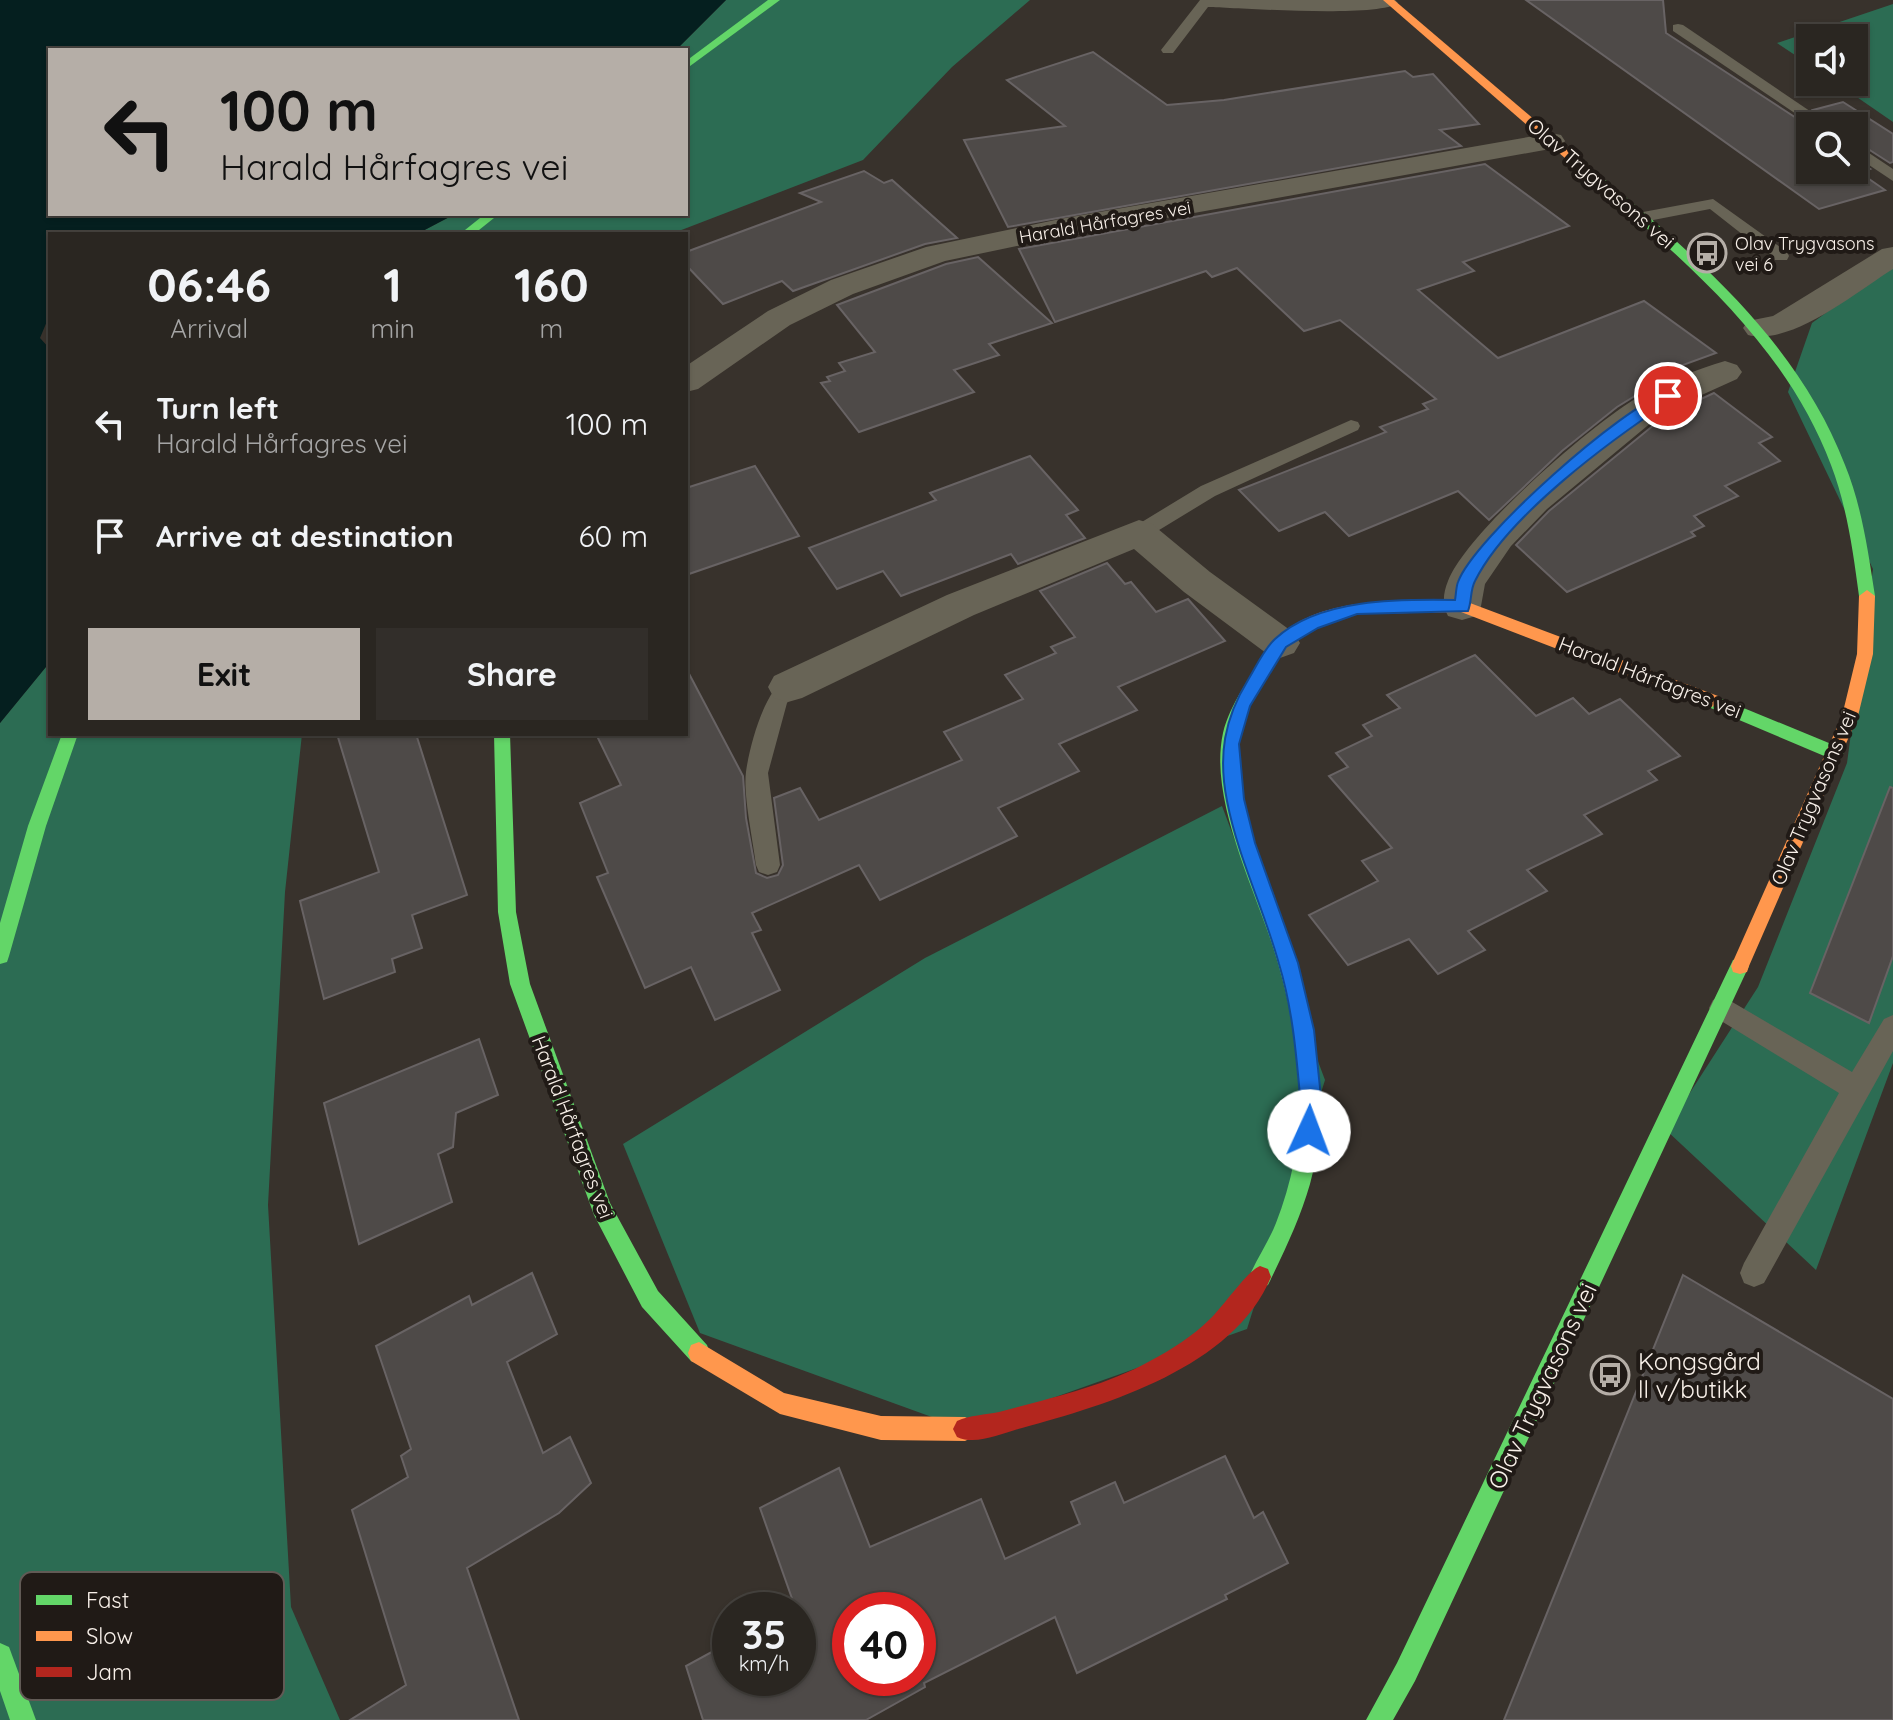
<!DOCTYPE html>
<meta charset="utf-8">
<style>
body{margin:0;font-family:Quicksand,sans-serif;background:#322e2a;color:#f1f3f6;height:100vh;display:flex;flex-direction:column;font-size:30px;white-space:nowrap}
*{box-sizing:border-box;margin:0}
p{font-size:26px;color:#a5a5a5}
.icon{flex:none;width:44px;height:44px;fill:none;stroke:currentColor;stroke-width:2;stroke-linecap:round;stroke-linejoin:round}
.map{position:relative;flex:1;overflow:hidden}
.drawer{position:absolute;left:48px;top:232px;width:640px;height:504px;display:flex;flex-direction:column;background:#2a2621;border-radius:0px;box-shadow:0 2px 6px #0004,0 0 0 2px #46433f}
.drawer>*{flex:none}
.banner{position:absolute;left:48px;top:48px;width:640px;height:168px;border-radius:0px;box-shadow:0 2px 6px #0004,0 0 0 2px #46433f;background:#b5aea7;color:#111;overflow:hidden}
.tools{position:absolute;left:1796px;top:24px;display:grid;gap:16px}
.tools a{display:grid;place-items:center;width:72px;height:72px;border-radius:0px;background:#2a2621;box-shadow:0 2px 6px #0004,0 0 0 2px #46433f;font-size:40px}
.speed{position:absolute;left:712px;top:1592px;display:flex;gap:16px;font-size:40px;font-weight:700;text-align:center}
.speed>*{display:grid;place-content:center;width:104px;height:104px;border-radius:50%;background:#2a2621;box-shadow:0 2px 6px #0004,0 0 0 2px #46433f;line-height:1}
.speed small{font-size:20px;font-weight:400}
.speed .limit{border:12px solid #d22;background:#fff;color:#111}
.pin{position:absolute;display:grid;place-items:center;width:68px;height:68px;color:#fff;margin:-34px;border:4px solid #fff;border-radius:50%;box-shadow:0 2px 8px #0007}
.me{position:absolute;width:88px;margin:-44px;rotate:2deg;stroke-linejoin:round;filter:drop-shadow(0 0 6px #0008)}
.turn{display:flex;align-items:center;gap:28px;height:168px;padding:0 40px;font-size:36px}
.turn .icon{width:104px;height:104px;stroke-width:2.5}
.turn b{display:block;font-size:56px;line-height:68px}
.eta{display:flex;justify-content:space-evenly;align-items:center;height:136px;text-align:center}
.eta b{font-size:48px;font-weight:700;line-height:56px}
.button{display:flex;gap:16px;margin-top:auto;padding:16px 40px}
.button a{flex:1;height:92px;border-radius:0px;background:#b5aea7;color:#111;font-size:32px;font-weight:700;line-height:92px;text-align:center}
.button a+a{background:#322e2a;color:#f1f3f6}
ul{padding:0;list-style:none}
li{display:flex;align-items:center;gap:24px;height:112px;padding:0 40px}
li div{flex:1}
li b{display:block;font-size:30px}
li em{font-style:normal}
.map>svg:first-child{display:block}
.forest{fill:#2c6c53}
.water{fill:#051f1f}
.building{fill:#4e4a48;stroke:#686364;stroke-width:2;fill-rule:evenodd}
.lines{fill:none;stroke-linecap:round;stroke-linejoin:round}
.lane{fill:#686456;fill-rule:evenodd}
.street{fill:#686456;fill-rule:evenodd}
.fast{fill:#63d668;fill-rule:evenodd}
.slow{fill:#ff974d;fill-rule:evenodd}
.jam{fill:#b3261e;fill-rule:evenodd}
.route{fill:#1a73e8;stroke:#114b97;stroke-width:2}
.labels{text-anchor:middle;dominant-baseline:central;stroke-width:8;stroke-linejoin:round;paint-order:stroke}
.far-street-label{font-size:18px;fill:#f8f0e9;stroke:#201a16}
.far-poi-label{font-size:18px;fill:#f8f0e9;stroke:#201a16;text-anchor:start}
.street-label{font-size:20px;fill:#f8f0e9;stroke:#201a16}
.near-poi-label{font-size:24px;fill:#f8f0e9;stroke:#201a16;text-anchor:start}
.near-street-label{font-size:24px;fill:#f8f0e9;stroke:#201a16}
.key{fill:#201a16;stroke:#615a55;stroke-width:2}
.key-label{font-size:22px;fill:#f8f0e9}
</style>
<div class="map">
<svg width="1893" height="1720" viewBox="0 0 1893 1720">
<rect width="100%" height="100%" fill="#38322c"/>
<g class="forest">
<path d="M 726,0 L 1030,0 L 952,67 L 863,160 L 671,234 L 417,234 L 455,214 L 686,214 L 686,50 L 676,50 Z"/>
<path d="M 1893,4 L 1893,122 L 1835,82 L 1854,82 L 1854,38 L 1810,38 L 1810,65 L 1777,43 Z"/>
<path d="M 1893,264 L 1893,1063 L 1816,1270 L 1666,1130 L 1758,987 L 1847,763 L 1873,569 L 1788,392 L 1812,323 Z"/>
<path d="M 50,662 L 50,734 L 302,734 L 285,892 L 268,1205 L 291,1607 L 340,1720 L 0,1720 L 0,723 Z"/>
<path d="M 1222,806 L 1325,1080 L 1247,1329 L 965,1429 L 700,1333 L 623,1144 L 925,958 Z"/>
</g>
<path class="water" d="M 0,0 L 726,0 L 676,50 L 50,50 L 50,214 L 455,214 L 417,234 L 50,234 L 50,314 L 40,338 L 50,349 L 50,662 L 0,723 Z"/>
<g class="building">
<path d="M 1526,0 L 1663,0 L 1666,33 L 1810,127 L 1810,170 L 1854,170 L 1854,159 L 1870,169 L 1859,172 L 1885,190 L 1819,209 Z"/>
<path d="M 1093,52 L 1167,105 L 1224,100 L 1405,71 L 1413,77 L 1433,74 L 1479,124 L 1440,130 L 1461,146 L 1008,227 L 964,140 L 1065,126 L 1007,80 Z"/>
<path d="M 1843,102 L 1893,134 L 1893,162 L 1890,163 L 1854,140 L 1854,126 L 1835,126 L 1813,110 Z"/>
<path d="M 1485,164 L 1569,226 L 1463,262 L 1474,271 L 1418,290 L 1498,358 L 1644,301 L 1716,353 L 1680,366 L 1686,371 L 1648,388 L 1617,407 L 1562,451 L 1489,520 L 1458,491 L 1349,536 L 1325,512 L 1279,531 L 1239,490 L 1386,432 L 1380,427 L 1428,409 L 1423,404 L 1436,399 L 1340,320 L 1304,331 L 1237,268 L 1212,277 L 1206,271 L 1055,322 L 1019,249 Z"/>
<path d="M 864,171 L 884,183 L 892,180 L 957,238 L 925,244 L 793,291 L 782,281 L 723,304 L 686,265 L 686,252 L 821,202 L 800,193 Z"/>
<path d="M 978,257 L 1052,323 L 989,344 L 999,355 L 954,370 L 974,392 L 859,432 L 821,383 L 830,381 L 827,377 L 845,371 L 839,363 L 875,352 L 837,305 L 946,264 Z"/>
<path d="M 1714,393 L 1772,437 L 1759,443 L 1780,461 L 1725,486 L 1738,496 L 1694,516 L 1704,526 L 1691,532 L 1695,536 L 1567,592 L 1516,545 L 1549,511 L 1666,415 Z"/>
<path d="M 1030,456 L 1078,510 L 1066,515 L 1085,538 L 1018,564 L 1011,554 L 901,596 L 883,571 L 837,589 L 809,548 L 936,500 L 930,493 Z"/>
<path d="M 755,466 L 799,536 L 686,575 L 686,488 Z"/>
<path d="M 1107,563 L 1125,584 L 1131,582 L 1156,612 L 1188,599 L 1225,641 L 1118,687 L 1137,710 L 1059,744 L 1079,771 L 998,808 L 1017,836 L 880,900 L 859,865 L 752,913 L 761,930 L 752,933 L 780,990 L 715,1020 L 691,967 L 645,988 L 597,877 L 608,873 L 580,803 L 621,785 L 596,734 L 686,734 L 686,668 L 743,776 L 746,818 L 756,873 L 767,878 L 778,875 L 783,865 L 774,798 L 800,788 L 819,820 L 962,760 L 944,732 L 1023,699 L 1005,675 L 1056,653 L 1051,647 L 1075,637 L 1040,591 Z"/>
<path d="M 1475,655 L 1536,716 L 1573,698 L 1589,714 L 1620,699 L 1680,756 L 1648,771 L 1657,780 L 1584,815 L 1602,834 L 1527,870 L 1547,891 L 1468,931 L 1485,950 L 1438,974 L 1409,939 L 1348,965 L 1309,915 L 1378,881 L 1362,861 L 1392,848 L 1329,776 L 1348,767 L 1336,753 L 1372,736 L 1363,725 L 1400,708 L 1387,695 Z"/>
<path d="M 337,734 L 416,734 L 467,895 L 412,915 L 422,948 L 392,959 L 395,972 L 324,999 L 300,901 L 379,872 Z"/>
<path d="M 1890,787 L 1893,788 L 1893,956 L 1869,1023 L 1810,993 Z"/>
<path d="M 479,1039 L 498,1095 L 456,1113 L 453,1147 L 438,1154 L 452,1202 L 359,1244 L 324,1103 Z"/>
<path d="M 532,1273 L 557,1334 L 507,1362 L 543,1453 L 570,1437 L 591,1483 L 559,1513 L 467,1568 L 519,1720 L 350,1720 L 406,1685 L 352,1510 L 408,1477 L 401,1456 L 411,1449 L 376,1346 L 469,1296 L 472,1305 Z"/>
<path d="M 1683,1275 L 1893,1399 L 1893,1720 L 1504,1720 Z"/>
<path d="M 1225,1456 L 1254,1518 L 1263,1512 L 1288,1563 L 1225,1595 L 1227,1599 L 1077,1673 L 1055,1617 L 924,1683 L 925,1687 L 866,1720 L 703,1720 L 686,1666 L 730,1642 L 730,1678 L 798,1678 L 798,1610 L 790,1610 L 795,1607 L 760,1508 L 839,1468 L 870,1547 L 981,1499 L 1005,1559 L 1080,1524 L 1071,1502 L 1115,1482 L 1124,1503 ZM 850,1610 L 918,1610 L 918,1678 L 850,1678 Z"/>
</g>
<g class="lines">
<g class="lane">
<path d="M 1200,0 L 1395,0 L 1398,3 C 1378,18 1241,8 1208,7 L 1173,53 L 1163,53 L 1161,50 Z"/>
<path d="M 1678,24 L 1683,25 L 1832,126 L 1814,126 L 1673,31 L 1673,25 Z"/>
<path d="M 1854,143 L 1893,169 L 1893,181 L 1854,155 Z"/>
<path d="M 1713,199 L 1787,252 L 1789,256 L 1787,260 L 1775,260 L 1710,209 L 1643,222 L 1635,217 L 1643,212 Z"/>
<path d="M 1351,420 L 1358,422 L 1360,426 L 1358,430 L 1215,496 L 1146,538 L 1132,538 L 1129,533 L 1132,528 L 1201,486 Z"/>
<path d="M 788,679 L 796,681 L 799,687 L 787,703 L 768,773 L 780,865 L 777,872 L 768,875 L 759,872 L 756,865 C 753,840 743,795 746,772 C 749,748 765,686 788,679 Z"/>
<path d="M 1722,996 L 1852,1072 L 1884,1019 L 1893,1015 L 1893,1051 L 1764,1283 L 1754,1287 L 1744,1283 L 1740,1273 L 1744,1263 L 1839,1093 L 1713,1016 L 1709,1008 L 1713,1000 Z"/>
</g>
<g class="street">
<path d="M 1551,133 L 1561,135 L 1565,141 L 1561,147 L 1060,237 L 945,261 L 853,294 L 790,325 L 698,389 L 686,392 L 686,366 L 768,311 L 831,280 L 926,247 L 1060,219 Z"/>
<path d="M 1893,247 L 1893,269 C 1856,292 1792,346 1748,335 L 1743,328 L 1748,321 L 1773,316 L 1882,249 Z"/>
<path d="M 1725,361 L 1737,365 L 1742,372 L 1737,379 L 1664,412 L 1547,509 L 1511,546 L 1485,584 L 1481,606 L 1476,616 L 1462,620 L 1448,616 C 1442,605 1443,593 1448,581 C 1467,532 1593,423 1640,396 C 1665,382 1697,369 1725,361 Z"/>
<path d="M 1139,520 L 1152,524 L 1210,572 L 1294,633 L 1300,643 L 1294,653 L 1280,658 L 1266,653 L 1184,592 L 1134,549 L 974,615 L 802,698 L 788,702 L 774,698 L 768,687 L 774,676 L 947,595 Z"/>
</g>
<g class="fast">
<path d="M 768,0 L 780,0 L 686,69 L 686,61 Z"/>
<path d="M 1589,173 L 1597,173 C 1695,255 1798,342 1845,465 C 1862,507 1868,551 1875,596 L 1873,600 L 1861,600 L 1859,596 C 1853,551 1847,507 1831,465 C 1786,345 1684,259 1589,179 Z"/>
<path d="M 485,214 L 499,214 L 474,234 L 460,234 Z"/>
<path d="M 1271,651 L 1279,657 C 1263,685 1241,712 1238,745 C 1234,797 1258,849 1275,898 C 1307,988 1336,1088 1310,1184 C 1300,1219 1284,1252 1268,1285 L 1260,1288 L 1252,1285 L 1249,1277 C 1257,1258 1269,1241 1276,1223 C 1293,1180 1302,1132 1300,1086 C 1297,1038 1287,990 1272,944 C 1252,883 1209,797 1223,733 C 1230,704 1250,678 1265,653 Z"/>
<path d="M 1712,695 L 1841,748 L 1844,753 L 1835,760 L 1829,758 L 1706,706 L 1704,701 Z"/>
<path d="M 62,734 L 78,734 L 46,826 L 9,956 L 7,962 L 0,964 L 0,923 L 28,826 Z"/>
<path d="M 494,734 L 510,734 L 516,912 L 530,984 L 610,1203 L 658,1291 L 707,1345 L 710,1353 L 707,1361 L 699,1364 L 691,1361 L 642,1307 L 594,1215 L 510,984 L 498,912 Z"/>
<path d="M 1740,958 L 1747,960 L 1749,966 L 1415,1681 L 1393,1720 L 1366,1720 L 1397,1663 L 1733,960 Z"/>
<path d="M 0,1643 L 9,1647 L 36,1720 L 10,1720 L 0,1691 Z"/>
</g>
<g class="slow">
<path d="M 1383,0 L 1394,0 L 1597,173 L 1597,179 L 1589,179 Z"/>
<path d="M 1867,590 L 1875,596 L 1873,654 L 1858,716 L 1749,966 L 1747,972 L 1740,974 L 1733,972 L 1731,966 L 1842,716 L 1857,654 L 1859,596 Z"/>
<path d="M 1462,600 L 1718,696 L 1720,701 L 1712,707 L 1706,706 L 1461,612 L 1358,614 L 1319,627 L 1286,647 L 1277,661 L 1265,661 L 1263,657 C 1299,593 1399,601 1462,600 Z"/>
<path d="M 699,1342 L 784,1393 L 881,1416 L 965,1417 L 973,1421 L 977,1429 L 973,1437 L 965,1441 L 881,1440 L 780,1414 L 691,1361 L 688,1353 L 691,1345 Z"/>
</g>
<path class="jam" d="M 1260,1266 L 1268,1269 L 1271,1277 C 1234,1367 1107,1405 1022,1428 C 1002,1433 977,1446 957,1437 L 953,1429 L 957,1421 C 970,1415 985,1415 999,1412 C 1050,1398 1103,1387 1150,1361 C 1171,1350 1193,1336 1210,1319 C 1223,1307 1247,1271 1260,1266 Z"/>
</g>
<path class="route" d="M 1668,392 L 1673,393 L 1673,399 C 1611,440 1508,515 1475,581 C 1470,590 1472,601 1468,611 L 1357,614 L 1318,628 L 1286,647 L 1250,706 L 1239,744 L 1244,799 L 1255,843 L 1298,963 L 1314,1030 L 1322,1107 L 1316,1138 L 1309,1141 L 1301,1138 C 1296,1125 1302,1110 1300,1096 C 1296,1051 1292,1007 1279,964 C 1264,909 1238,858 1227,801 C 1218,756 1224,719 1248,680 C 1256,667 1264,649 1275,639 C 1319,598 1400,599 1455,600 C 1456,595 1456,587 1458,582 C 1474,538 1623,406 1668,392 Z"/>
<defs>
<symbol id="bus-ring" viewBox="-11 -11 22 22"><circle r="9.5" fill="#201a16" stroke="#b5aea7" stroke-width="1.5"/><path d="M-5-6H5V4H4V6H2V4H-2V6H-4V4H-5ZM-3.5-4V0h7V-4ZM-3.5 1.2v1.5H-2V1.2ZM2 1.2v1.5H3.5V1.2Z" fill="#b5aea7"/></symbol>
</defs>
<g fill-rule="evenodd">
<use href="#bus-ring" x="1685" y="231" width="44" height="44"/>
<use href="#bus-ring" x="1588" y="1353" width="44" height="44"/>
</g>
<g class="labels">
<g class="far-street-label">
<text transform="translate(1105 222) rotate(-10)">Harald Hårfagres vei</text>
</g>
<g class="far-poi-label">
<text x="1735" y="243">Olav Trygvasons<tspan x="1735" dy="21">vei 6</tspan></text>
</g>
<g class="street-label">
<text transform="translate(1601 183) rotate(41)">Olav Trygvasons vei</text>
<text transform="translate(1650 677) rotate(21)">Harald Hårfagres vei</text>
<text transform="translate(1813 798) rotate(-67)">Olav Trygvasons vei</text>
<text transform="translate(573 1127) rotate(69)">Harald Hårfagres vei</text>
</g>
<g class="near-poi-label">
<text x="1638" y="1361">Kongsgård<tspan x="1638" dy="28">ll v/butikk</tspan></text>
</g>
<g class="near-street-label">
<text transform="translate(1542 1386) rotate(-65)">Olav Trygvasons vei</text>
</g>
</g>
<rect x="20" y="1572" width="264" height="128" rx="12" class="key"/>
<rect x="36" y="1595" width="36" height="10" fill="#63d668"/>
<rect x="36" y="1631" width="36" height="10" fill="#ff974d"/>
<rect x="36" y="1667" width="36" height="10" fill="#b3261e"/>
<g class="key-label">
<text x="86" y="1608">Fast</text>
<text x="86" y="1644">Slow</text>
<text x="86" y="1680">Jam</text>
</g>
</svg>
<div class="tools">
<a><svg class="icon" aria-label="sound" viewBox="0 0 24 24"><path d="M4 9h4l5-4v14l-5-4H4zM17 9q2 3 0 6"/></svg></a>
<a><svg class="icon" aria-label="search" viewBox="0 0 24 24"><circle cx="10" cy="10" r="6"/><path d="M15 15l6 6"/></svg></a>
</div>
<div class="speed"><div>35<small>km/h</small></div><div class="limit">40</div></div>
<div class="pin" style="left:1668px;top:396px;background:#d93025"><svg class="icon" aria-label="arrive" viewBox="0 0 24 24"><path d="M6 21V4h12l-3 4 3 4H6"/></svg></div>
<svg class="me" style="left:1309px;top:1131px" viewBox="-20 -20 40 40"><circle r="19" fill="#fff"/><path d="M0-13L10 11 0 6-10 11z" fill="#1a73e8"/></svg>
<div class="banner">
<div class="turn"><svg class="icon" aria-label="left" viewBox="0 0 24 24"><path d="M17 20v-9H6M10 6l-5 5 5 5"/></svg><div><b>100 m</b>Harald Hårfagres vei</div></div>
</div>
<section class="drawer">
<div class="eta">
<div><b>06:46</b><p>Arrival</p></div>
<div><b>1</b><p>min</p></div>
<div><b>160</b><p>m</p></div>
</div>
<ul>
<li><svg class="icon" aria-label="left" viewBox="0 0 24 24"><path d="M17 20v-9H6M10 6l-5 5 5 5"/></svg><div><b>Turn left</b><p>Harald Hårfagres vei</p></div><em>100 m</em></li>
<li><svg class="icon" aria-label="arrive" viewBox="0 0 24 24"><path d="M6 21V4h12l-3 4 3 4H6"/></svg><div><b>Arrive at destination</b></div><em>60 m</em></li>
</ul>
<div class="button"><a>Exit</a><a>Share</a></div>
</section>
</div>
